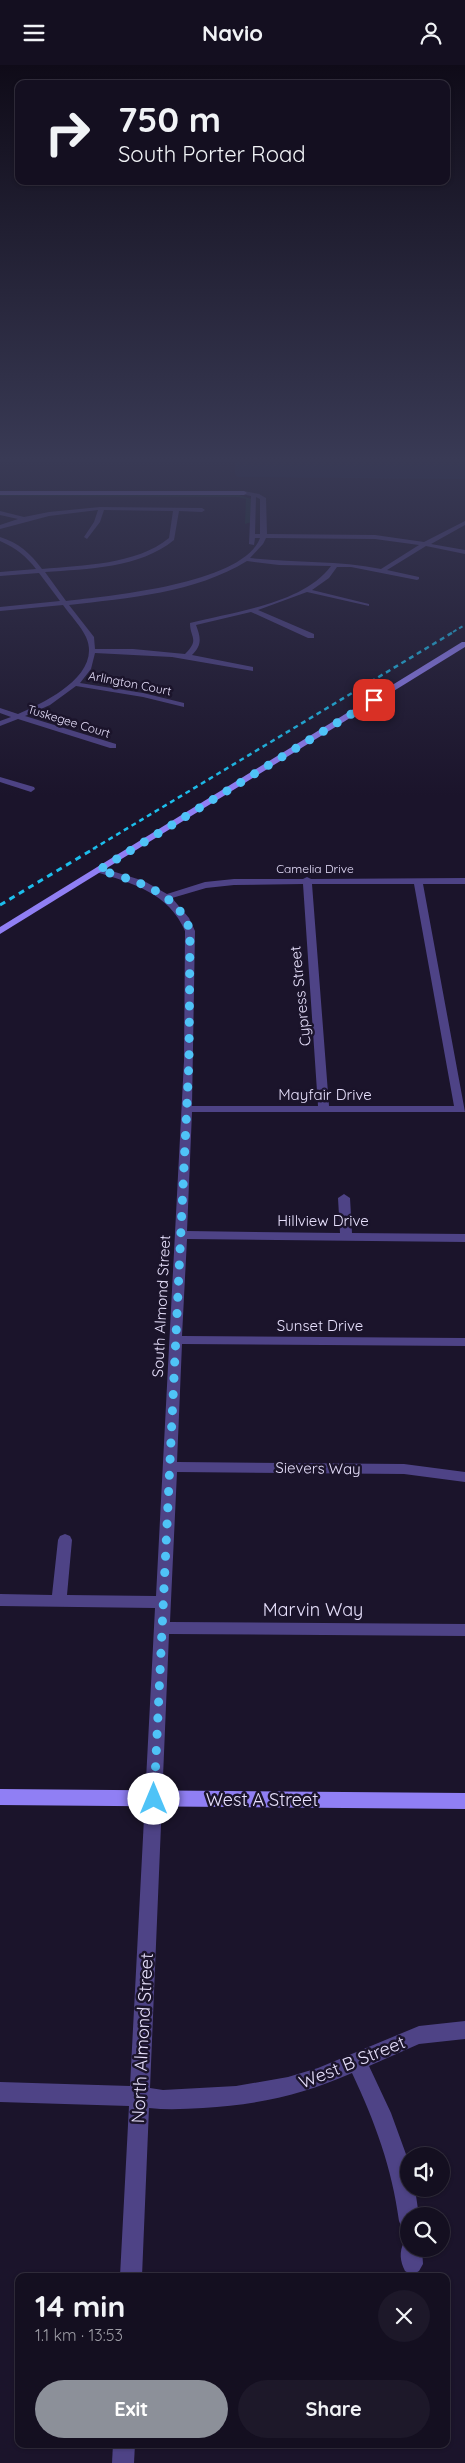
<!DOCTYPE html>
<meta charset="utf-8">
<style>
body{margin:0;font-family:Quicksand,sans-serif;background:#1d1829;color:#f1f3f6;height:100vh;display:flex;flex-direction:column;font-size:19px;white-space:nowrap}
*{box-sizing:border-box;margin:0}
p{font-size:16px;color:#9d9ca5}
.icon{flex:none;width:28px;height:28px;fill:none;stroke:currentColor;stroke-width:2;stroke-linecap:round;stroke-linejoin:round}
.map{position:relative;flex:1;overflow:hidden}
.sheet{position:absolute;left:15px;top:2208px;width:435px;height:175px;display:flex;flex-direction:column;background:#140f20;border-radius:10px;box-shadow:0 1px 4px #0004,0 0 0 1px #332f3e}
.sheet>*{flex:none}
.top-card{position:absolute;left:15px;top:15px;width:435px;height:105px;border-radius:10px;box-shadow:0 1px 4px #0004,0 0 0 1px #332f3e;background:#140f20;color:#f1f3f6;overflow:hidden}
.fabs{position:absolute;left:400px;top:2082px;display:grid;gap:10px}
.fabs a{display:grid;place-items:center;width:50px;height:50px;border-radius:50%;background:#140f20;box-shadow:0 1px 4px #0004,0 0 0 1px #332f3e;font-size:25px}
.pin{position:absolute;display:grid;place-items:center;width:42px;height:42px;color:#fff;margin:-21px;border-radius:10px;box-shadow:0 2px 8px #0006}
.me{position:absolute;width:55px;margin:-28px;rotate:0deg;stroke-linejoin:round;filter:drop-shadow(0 0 4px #0008)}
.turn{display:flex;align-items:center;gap:18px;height:105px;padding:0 20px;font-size:22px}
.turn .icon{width:65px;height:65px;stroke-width:2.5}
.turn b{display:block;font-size:35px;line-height:42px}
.round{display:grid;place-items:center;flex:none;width:52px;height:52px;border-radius:26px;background:#1d1829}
.head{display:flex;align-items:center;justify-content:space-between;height:85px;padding:0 20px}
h1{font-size:30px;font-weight:700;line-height:38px}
.primary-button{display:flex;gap:10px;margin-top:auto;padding:10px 20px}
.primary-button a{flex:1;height:58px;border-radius:30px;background:#8c9099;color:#fff;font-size:20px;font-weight:700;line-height:58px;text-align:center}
.primary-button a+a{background:#1d1829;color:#f1f3f6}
header{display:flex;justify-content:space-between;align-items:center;height:65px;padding:0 20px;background:#140f20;font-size:22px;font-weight:700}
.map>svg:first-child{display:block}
.green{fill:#173234}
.water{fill:#12214a}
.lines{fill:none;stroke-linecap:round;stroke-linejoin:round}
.street{fill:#4e4386;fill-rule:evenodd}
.secondary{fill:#907ff4;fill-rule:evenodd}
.rail-far2{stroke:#1cbeec;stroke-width:2;stroke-dasharray:4 3;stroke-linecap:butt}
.rail-far1{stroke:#1cbeec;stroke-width:2.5;stroke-dasharray:5 4;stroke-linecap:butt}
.rail{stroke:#1cbeec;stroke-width:3;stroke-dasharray:6 5;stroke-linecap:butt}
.route{stroke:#4fc3f7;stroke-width:9;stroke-dasharray:0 16.2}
.labels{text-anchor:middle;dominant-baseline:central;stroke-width:5;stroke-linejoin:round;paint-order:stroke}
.far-street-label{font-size:12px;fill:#e7e0fc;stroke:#1b142b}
.street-label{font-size:15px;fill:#e7e0fc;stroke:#1b142b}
.near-street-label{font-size:18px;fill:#e7e0fc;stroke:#1b142b}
</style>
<header><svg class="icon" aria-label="menu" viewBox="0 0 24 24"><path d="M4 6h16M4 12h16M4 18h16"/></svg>Navio<svg class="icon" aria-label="person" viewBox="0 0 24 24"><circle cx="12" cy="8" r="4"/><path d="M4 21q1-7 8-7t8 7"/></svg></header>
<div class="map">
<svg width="465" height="2398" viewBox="0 0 465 2398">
<rect width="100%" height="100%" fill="#1b142b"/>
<path class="green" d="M 0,429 L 239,430 L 251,434 L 251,457 L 245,459 L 246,434 L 238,432 L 0,431 Z"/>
<path class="water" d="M 235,396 L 465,396 L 465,414 L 238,412 L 235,409 Z"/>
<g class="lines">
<g class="street">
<path d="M 244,426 L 259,429 L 266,433 L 267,469 L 375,470 L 424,477 L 465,456 L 465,460 L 431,479 L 465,485 L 465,489 L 426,481 L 387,505 L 419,512 L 419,514 L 417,515 L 351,502 L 337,502 L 329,513 L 312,525 L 369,539 L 369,541 L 307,527 L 258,545 L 314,569 L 314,573 L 308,573 L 251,547 L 196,560 C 201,573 202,580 192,590 L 253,602 L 253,606 L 172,592 L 95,588 L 91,604 L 80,618 L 143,628 L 184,638 L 184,642 L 143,632 L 76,621 L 50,640 L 25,651 L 116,679 L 116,683 L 110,683 L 18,654 L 0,661 L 0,656 L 11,652 L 0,648 L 0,643 L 18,649 C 44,638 103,610 86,572 C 81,561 70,550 63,540 L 0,546 L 0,542 L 60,536 L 39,508 L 0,511 L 0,507 L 36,504 C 26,491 16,483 0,476 L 0,472 C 19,478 30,488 42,504 C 83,500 136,500 169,473 L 173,446 L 104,445 L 100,457 L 87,474 L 84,472 L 94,457 L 98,445 L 49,451 L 0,464 L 0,460 L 18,454 L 0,450 L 0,446 L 24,452 L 49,447 L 100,442 L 202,443 L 205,445 L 202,447 L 179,446 L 174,475 C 140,503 87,504 45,507 L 66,536 C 109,531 243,519 260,473 L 255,473 L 254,480 L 249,479 L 251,431 L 242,429 ZM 256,432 L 260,434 L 260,469 L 255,469 ZM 266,473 L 375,474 L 419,480 L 381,504 C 337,495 294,498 250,493 L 263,479 ZM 247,496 L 279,500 L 331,501 C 303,539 233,547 190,558 C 190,573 200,574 185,589 L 133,584 L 95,584 L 94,572 L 69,540 C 128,533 195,528 247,496 Z"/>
<path d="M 0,712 L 34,722 L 35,724 L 31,727 L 0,717 Z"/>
<path d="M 99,802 L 144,816 L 167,829 L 205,817 L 234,814 L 303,814 L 307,812 L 311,814 L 465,813 L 465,819 L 423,819 L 465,1047 L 192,1047 L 187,1166 L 340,1168 L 338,1133 L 344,1129 L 350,1133 L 352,1168 L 465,1169 L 465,1177 L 187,1174 L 182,1271 L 465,1273 L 465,1281 L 182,1279 L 177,1397 L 404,1399 L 465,1407 L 465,1417 L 404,1409 L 177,1407 L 170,1557 L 465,1559 L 465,1571 L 169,1569 L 150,2023 L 163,2025 L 236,2021 L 288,2012 L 318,2003 L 419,1961 L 465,1956 L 465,1974 L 419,1979 L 369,2001 L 391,2048 L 407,2092 L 409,2124 L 415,2124 L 419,2151 L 409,2151 L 409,2166 L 402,2163 L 399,2156 C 392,2103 375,2057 352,2008 C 302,2030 257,2040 203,2043 C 185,2044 167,2045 149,2043 L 142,2211 L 120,2211 L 129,2041 L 0,2037 L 0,2017 L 130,2021 L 155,1543 L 0,1541 L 0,1529 L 52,1530 L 58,1475 L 60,1471 L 65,1469 L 70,1471 L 72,1475 L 67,1530 L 156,1531 L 184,996 L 185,866 C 169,828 132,818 96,807 L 94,805 ZM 303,819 L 318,1041 L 192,1041 L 195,866 L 189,853 L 172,833 L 206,823 L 234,820 ZM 312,819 L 414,819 L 454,1041 L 329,1041 Z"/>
<path d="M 409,2174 L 409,2184 L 422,2184 L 423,2199 L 419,2206 L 412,2210 L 405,2206 C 400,2196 399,2187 404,2177 Z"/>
<path d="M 113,2379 L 135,2379 L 134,2398 L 112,2398 Z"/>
</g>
<g class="secondary">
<path d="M 0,426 L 244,426 L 247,428 L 244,430 L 0,430 Z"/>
<path d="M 462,577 L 465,577 L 465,582 L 0,869 L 0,862 Z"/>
<path d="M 0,1724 L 465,1728 L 465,1744 L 0,1740 Z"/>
</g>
<path class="rail-far2" d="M 453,567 L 465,560"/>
<path class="rail-far1" d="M 93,784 L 455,566"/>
<path class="rail" d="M 0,840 L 95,783"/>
</g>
<linearGradient id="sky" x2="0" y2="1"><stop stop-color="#0f0b18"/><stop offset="0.54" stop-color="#393a55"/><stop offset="1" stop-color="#393a55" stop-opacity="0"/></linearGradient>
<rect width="465" height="731" fill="url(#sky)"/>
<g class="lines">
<path class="route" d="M 154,1734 L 189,996 L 190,866 C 179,827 134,815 99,805 L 374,635"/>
</g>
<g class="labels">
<g class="far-street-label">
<text transform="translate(130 618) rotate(11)">Arlington Court</text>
<text transform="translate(69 656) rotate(17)">Tuskegee Court</text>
<text x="315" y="803">Camelia Drive</text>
</g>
<g class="street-label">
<text transform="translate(300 931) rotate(-96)">Cypress Street</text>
<text x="325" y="1029">Mayfair Drive</text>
<text x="323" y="1155">Hillview Drive</text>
<text transform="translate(161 1241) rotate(-87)">South Almond Street</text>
<text x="320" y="1260">Sunset Drive</text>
<text transform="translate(318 1403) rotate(1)">Sievers Way</text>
</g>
<g class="near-street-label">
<text x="313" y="1544">Marvin Way</text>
<text x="262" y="1734">West A Street</text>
<text transform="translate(142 1973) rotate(-87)">North Almond Street</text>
<text transform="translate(352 1997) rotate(-22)">West B Street</text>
</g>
</g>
</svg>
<div class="fabs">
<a><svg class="icon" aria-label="sound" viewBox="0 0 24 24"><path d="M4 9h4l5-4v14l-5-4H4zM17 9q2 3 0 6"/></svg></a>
<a><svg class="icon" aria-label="search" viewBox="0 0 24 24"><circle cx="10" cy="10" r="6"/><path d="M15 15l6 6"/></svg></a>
</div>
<div class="pin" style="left:374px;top:635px;background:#d93025"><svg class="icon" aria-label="arrive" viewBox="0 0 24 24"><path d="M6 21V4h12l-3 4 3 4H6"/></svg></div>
<svg class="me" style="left:154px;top:1734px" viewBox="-20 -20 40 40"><circle r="19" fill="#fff"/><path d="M0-13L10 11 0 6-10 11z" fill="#4fc3f7"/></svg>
<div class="top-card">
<div class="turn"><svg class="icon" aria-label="right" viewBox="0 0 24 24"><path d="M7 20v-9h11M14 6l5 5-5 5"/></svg><div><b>750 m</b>South Porter Road</div></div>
</div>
<section class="sheet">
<div class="head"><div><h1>14 min</h1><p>1.1 km · 13:53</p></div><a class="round"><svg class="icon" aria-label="close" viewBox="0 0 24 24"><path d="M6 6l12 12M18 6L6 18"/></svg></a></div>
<div class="primary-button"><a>Exit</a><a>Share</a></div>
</section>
</div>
